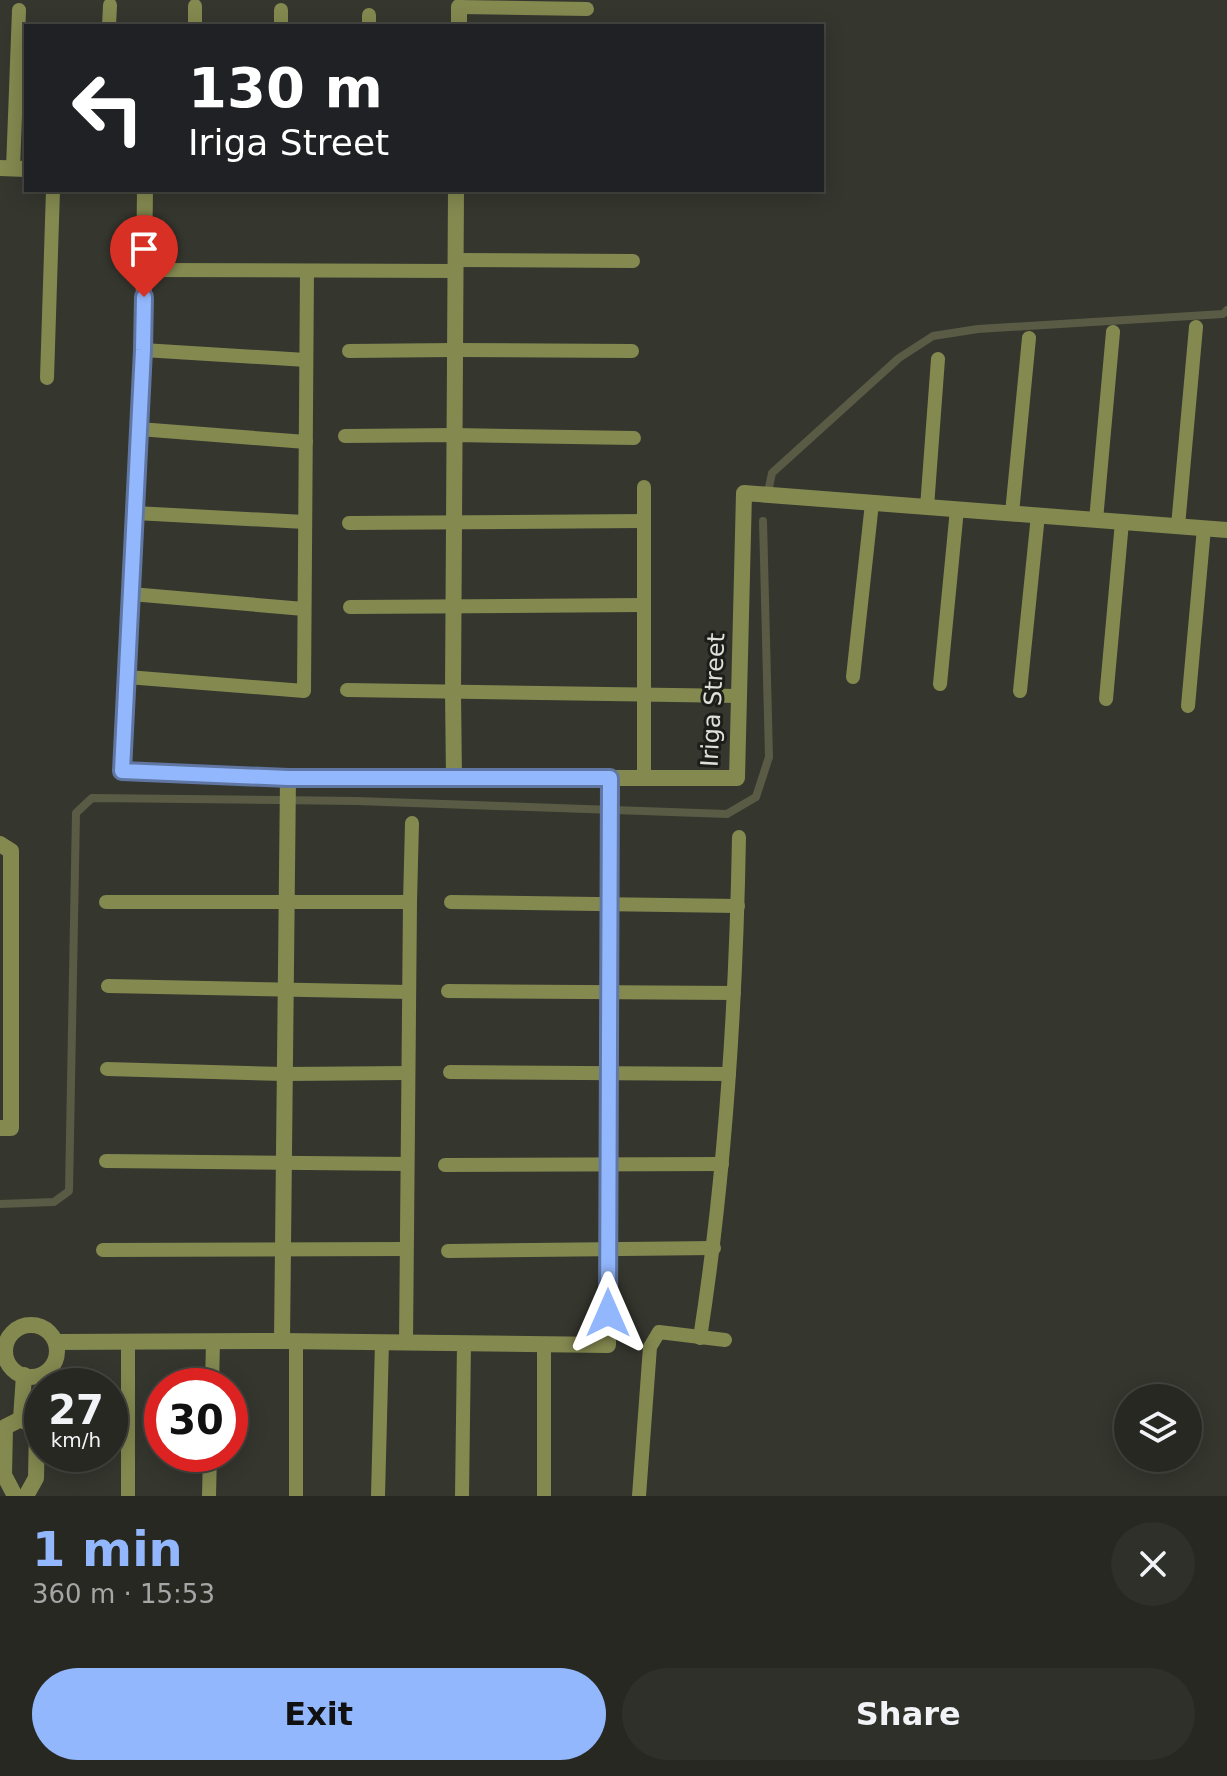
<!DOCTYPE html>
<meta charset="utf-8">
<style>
body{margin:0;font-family:"DejaVu Sans",sans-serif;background:#30302a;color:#f1f3f6;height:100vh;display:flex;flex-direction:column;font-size:30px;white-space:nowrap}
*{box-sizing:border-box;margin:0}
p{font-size:26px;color:#a5a6a5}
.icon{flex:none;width:44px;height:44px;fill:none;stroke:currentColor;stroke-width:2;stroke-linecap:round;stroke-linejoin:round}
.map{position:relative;height:1496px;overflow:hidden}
.side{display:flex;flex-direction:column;background:#282822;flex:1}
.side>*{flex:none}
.hud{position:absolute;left:24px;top:24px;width:800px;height:168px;border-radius:0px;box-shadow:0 4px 20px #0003,0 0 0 2px #444440;background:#202124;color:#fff;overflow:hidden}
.controls{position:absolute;left:1114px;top:1384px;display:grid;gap:16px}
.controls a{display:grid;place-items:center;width:88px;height:88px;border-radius:50%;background:#282822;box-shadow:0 4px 20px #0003,0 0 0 2px #444440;font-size:40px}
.speed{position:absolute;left:24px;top:1368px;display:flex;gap:16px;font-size:40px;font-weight:700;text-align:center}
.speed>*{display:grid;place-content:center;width:104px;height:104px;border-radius:50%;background:#282822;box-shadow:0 4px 20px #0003,0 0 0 2px #444440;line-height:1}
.speed small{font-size:20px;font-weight:400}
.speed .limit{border:12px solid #d22;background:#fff;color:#111}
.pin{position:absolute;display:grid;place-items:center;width:68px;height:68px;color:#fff;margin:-82px -34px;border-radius:50% 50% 50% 0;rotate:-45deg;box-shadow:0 0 8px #0007}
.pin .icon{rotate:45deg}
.me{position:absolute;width:88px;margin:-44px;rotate:0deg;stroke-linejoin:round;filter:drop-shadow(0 0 6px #0008)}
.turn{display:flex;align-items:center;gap:28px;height:168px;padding:0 32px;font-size:36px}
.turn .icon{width:104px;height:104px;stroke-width:2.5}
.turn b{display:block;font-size:56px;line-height:68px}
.round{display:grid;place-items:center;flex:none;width:84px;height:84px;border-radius:42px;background:#30302a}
.summary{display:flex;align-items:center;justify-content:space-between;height:136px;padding:0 32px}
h1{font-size:48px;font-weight:700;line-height:60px;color:#93b7fd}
.button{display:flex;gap:16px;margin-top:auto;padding:16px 32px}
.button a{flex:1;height:92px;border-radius:48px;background:#93b7fd;color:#111;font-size:32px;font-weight:700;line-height:92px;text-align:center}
.button a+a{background:#30302a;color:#f1f3f6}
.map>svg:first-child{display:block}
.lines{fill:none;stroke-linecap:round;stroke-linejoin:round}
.stream{stroke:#5a5b45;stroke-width:8}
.service{stroke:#848950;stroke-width:14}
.minor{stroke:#848950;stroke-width:16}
.route-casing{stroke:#6077a4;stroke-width:20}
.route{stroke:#93b7fd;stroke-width:14}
.labels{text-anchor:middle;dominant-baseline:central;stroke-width:6;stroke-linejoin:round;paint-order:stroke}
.street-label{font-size:24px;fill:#e0e0db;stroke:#1c1d19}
</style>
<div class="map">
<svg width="1227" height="1496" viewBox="0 0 1227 1496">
<rect width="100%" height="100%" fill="#35362e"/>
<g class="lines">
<g class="stream">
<path d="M 768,492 L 772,473 L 899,358 L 933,336 L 978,329 L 1223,314 L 1227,310"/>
<path d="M 0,1204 L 54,1202 L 69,1191 L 76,813 L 92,798 L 357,801 L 727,814 L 756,797 L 769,757 L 763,521"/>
</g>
<g class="service">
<path d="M 459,7 L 587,9"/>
<path d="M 109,26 L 110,5"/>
<path d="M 195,26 L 195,6"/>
<path d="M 281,26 L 281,10"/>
<path d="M 369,26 L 369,15"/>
<path d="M 13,169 L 19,10"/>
<path d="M 455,260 L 633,261"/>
<path d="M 144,270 L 455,271"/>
<path d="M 143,350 L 306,360"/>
<path d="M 349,351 L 455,350 L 632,351"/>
<path d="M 47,378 L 53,190"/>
<path d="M 139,429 L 306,442"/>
<path d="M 345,436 L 454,435 L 634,438"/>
<path d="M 927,507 L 938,359"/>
<path d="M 135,513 L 305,522"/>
<path d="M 1012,513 L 1029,338"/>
<path d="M 1096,520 L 1113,332"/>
<path d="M 349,523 L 644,521"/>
<path d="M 1178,526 L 1196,327"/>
<path d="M 131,594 L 304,609"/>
<path d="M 350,607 L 644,605"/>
<path d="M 127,677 L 304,691 L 307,271"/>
<path d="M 853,677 L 872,503"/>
<path d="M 940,684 L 957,509"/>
<path d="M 347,690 L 739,696"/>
<path d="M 1020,691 L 1038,515"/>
<path d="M 1106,699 L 1122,522"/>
<path d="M 1188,706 L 1204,528"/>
<path d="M 644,778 L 644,487"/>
<path d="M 106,902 L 410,902"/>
<path d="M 451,902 L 738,906"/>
<path d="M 108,986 L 409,992"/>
<path d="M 448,991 L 734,993"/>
<path d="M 107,1069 L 284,1074 L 408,1073"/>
<path d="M 450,1072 L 729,1074"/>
<path d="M 106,1161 L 407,1164"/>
<path d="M 445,1165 L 722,1164"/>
<path d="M 103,1250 L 406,1249"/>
<path d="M 448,1251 L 714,1248"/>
<path d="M 700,1338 C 726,1172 736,1005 739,837"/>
<path d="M 406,1343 L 410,902 L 412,823"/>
<path d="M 212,1386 L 213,1341"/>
<path d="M 128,1496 L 128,1343"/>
<path d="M 209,1496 L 210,1454"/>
<path d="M 296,1496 L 296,1342"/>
<path d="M 378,1496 L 382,1342"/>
<path d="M 462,1496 L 464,1343"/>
<path d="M 544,1496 L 544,1344"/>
<path d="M 639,1496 L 650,1347 L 659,1332 L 725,1340"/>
</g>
<g class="minor">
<path d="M 459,26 L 459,7"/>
<path d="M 0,168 L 26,169"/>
<path d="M 145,190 L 143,350 L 122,771 L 288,778 L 737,778 L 744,493 L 1227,530"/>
<path d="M 454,778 L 453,692 L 456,190"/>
<path d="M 0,844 L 11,851 L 11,1128 L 0,1128"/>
<circle cx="31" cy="1351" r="26"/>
<path d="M 282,1341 L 288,778"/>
<path d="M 56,1342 L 282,1341 L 608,1345 L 610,778"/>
<path d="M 21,1419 L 37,1429 L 36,1478 L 26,1496"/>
<path d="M 21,1419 L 24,1375"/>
<path d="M 15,1496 L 4,1475 L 5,1427 L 21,1419"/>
</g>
</g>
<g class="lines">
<defs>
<path id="route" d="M 144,297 L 143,350 L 122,771 L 288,778 L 610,778 L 608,1313"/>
</defs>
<use href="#route" class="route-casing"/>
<use href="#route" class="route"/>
</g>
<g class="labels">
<g class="street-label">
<text transform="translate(713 700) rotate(-87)">Iriga Street</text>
</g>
</g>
</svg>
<div class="controls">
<a><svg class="icon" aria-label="layers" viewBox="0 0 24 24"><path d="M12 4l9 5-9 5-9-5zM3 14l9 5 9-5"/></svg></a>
</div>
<div class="speed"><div>27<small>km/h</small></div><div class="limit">30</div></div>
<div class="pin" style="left:144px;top:297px;background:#d93025"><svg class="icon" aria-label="arrive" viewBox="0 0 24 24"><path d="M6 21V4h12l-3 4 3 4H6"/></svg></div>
<svg class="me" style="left:608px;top:1313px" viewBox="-20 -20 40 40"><path d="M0-17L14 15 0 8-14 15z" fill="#93b7fd" stroke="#fff" stroke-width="4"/></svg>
<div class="hud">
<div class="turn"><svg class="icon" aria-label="left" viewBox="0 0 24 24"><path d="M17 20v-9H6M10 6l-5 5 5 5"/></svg><div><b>130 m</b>Iriga Street</div></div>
</div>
</div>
<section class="side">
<div class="summary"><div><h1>1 min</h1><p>360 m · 15:53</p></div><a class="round"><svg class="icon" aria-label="close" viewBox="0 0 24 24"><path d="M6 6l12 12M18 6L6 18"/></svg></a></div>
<div class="button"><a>Exit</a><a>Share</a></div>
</section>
